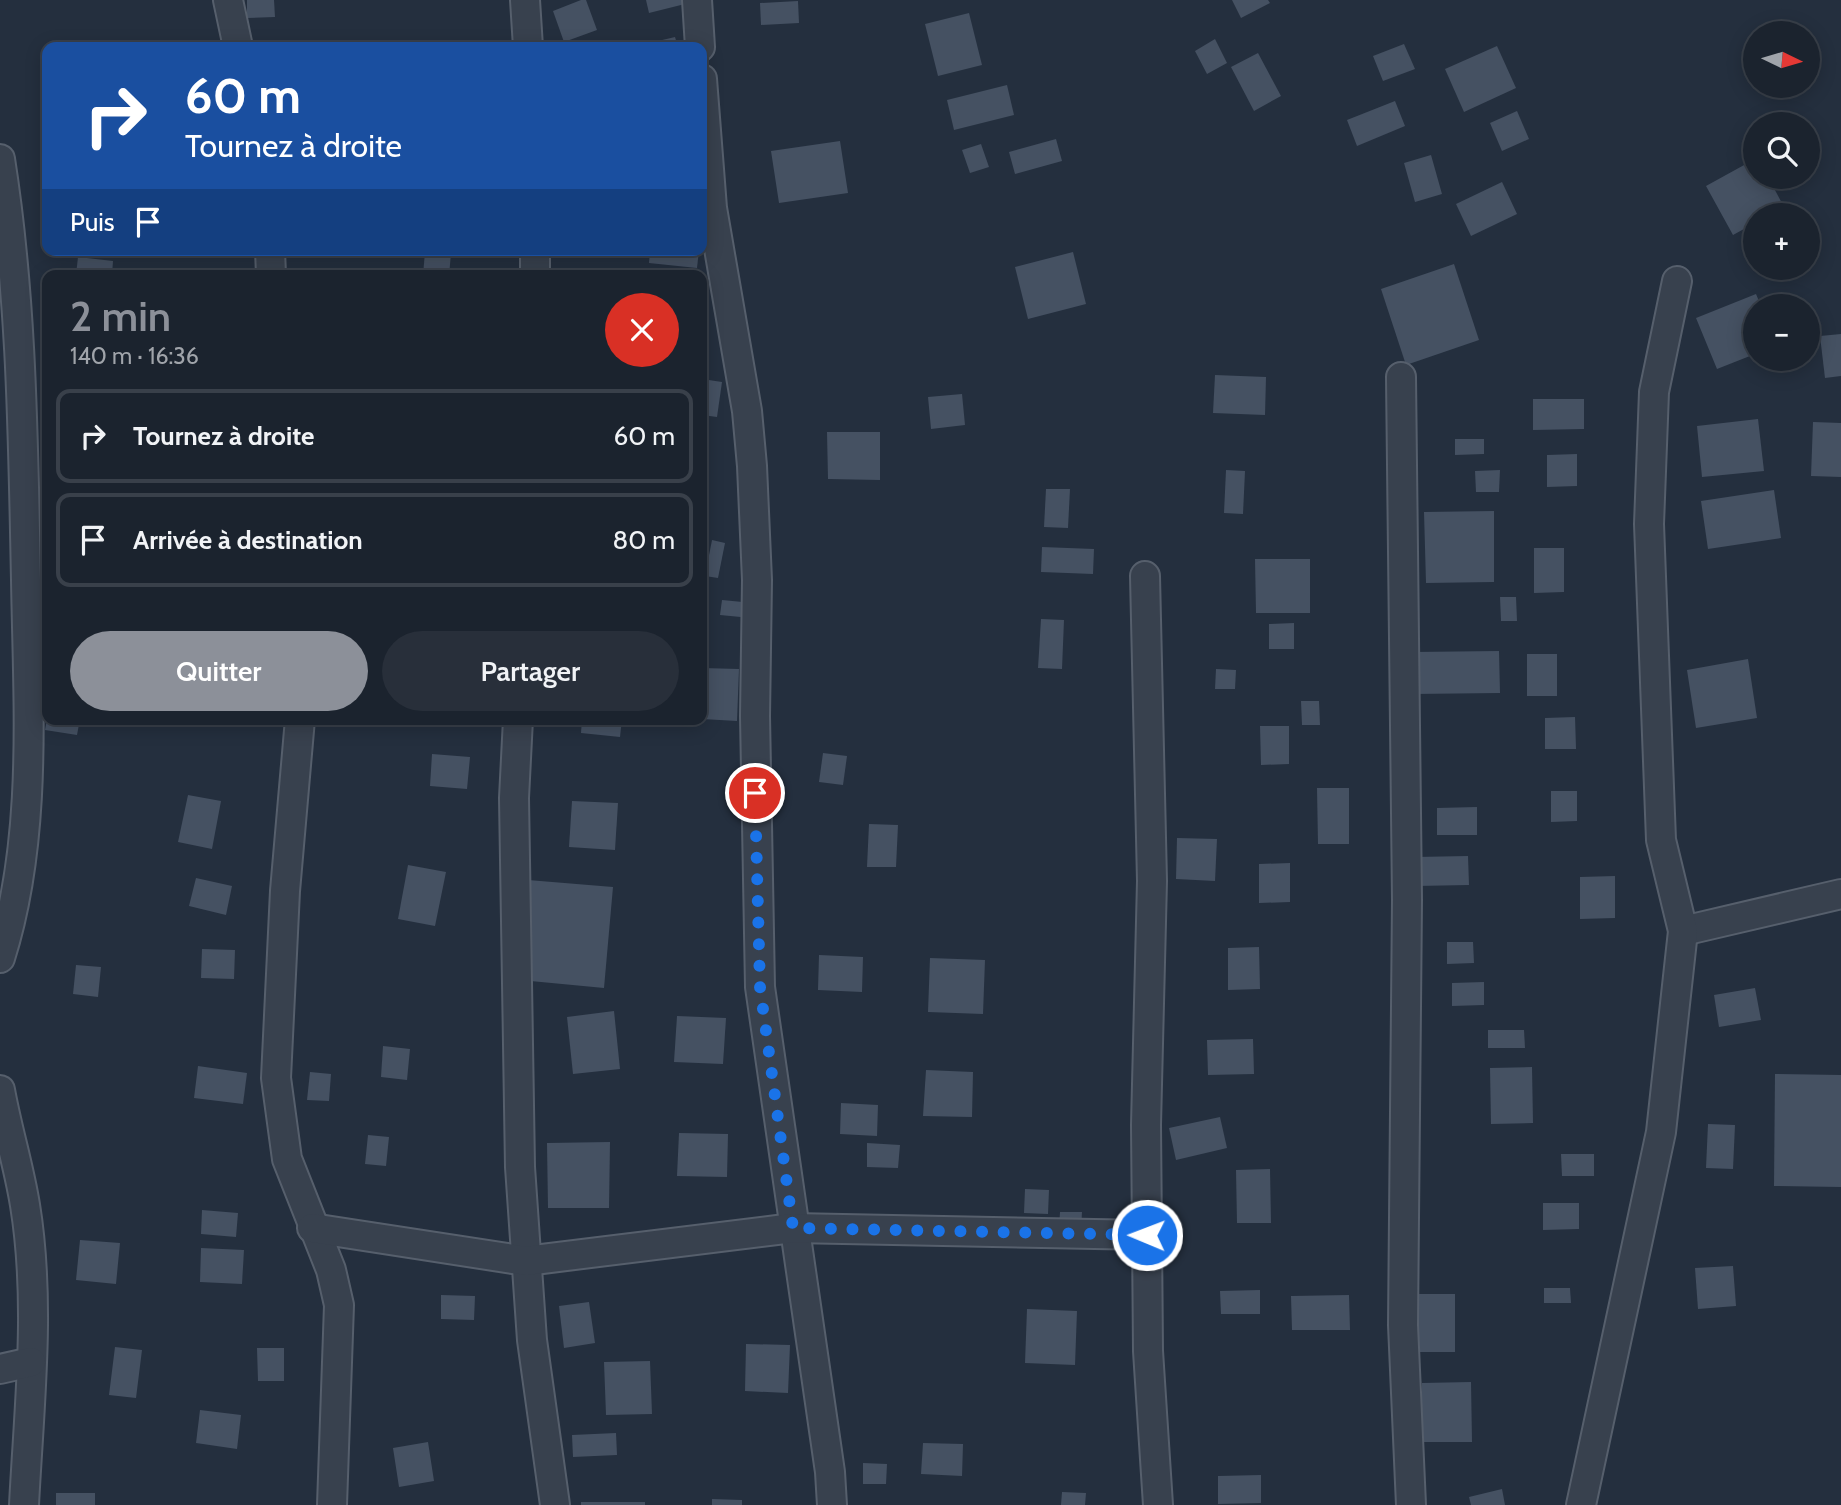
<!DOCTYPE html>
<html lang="fr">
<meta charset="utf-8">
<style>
body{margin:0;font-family:Cabin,sans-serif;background:#282f3a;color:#f1f3f6;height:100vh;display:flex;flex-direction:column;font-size:26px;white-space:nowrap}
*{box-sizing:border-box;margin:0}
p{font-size:23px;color:#a0a4aa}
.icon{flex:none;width:38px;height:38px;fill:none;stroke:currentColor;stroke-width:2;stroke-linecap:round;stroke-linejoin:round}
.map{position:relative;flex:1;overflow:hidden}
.panel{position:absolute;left:42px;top:270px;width:665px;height:455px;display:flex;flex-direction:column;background:#1b232e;border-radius:14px;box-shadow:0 4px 18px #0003,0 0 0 2px #39404a}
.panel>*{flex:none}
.top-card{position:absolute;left:42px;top:42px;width:665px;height:214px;border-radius:14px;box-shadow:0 4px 18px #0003,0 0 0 2px #39404a;background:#1a4fa0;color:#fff;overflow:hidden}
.needle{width:46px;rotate:95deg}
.controls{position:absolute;left:1743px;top:21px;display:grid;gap:14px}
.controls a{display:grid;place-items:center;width:77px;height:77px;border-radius:50%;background:#1b232e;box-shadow:0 4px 18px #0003,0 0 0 2px #39404a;font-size:35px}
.pin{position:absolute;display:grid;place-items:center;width:60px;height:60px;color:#fff;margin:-30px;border:4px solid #fff;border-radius:50%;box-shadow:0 2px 7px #0007}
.me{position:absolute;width:77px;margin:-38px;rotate:271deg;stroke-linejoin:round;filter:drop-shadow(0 0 5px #0008)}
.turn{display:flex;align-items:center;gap:24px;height:147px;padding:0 28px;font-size:32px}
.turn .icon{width:91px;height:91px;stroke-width:2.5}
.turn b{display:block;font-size:49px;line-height:60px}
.then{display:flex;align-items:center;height:66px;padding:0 28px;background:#0003;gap:14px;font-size:26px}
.round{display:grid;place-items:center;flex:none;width:74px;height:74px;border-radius:37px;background:#282f3a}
.head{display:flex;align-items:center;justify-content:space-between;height:119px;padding:0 28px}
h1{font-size:42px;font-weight:600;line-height:52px;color:#8c9099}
.primary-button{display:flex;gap:14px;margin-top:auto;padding:14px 28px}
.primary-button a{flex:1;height:80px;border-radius:42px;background:#8c9099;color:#fff;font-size:28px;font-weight:600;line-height:80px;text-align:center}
.primary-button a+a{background:#282f3a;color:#f1f3f6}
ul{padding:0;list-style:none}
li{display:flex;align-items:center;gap:21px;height:94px;margin:0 14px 10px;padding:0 14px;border:4px solid #39404a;border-radius:14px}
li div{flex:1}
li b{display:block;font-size:26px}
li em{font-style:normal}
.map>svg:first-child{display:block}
.building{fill:#455162}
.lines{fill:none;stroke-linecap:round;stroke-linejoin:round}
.street-casing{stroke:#565f6c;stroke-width:32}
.street{stroke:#38414e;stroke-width:28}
.route{stroke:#1a73e8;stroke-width:12;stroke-dasharray:0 21.6}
</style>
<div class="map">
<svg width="1841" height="1505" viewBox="0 0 1841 1505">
<rect width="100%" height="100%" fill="#242f3e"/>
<g class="building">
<path d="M 247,0 L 274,0 L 275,17 L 247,18 Z"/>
<path d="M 581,0 L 586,0 L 597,30 L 564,42 L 553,11 Z"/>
<path d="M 646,0 L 688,0 L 689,3 L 649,13 Z"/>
<path d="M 1232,0 L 1268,0 L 1270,3 L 1241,18 Z"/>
<path d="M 798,1 L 799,23 L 761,25 L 760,3 Z"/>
<path d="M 969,13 L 982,65 L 938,76 L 925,24 Z"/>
<path d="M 675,37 L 678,47 L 659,47 L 658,41 Z"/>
<path d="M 1215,39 L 1227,63 L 1207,74 L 1195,51 Z"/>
<path d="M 1404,44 L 1415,69 L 1383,81 L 1373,56 Z"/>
<path d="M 1497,46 L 1516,88 L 1464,112 L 1445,69 Z"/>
<path d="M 1258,53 L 1281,96 L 1254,111 L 1231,67 Z"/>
<path d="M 1007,85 L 1014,115 L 954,130 L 947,100 Z"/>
<path d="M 1395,101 L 1405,126 L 1357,146 L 1347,120 Z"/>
<path d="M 1517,111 L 1529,139 L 1502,151 L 1490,123 Z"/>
<path d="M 1056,139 L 1062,161 L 1015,174 L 1009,152 Z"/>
<path d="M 840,141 L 848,193 L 779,203 L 771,151 Z"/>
<path d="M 981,144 L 989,167 L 970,173 L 962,150 Z"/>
<path d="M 1431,155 L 1442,194 L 1415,202 L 1404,163 Z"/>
<path d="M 1755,159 L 1755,177 L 1768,177 L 1784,207 L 1769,215 L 1755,215 L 1755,223 L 1733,235 L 1706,186 Z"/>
<path d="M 1502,182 L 1517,214 L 1471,236 L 1456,204 Z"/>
<path d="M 650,250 L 699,250 L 697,268 L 649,263 Z"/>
<path d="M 425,252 L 451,254 L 449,275 L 423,275 Z"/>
<path d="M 1073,252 L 1086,304 L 1028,319 L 1015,267 Z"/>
<path d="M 78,257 L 113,261 L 112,275 L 76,275 Z"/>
<path d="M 1454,264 L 1479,340 L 1406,365 L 1381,289 Z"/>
<path d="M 1756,294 L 1761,306 L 1755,306 L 1755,354 L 1717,369 L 1696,318 Z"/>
<path d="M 1841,334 L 1841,376 L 1825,378 L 1820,336 Z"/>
<path d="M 1215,375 L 1266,377 L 1265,415 L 1213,413 Z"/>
<path d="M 702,379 L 722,382 L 717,417 L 702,415 Z"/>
<path d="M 962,394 L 965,425 L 931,429 L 928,397 Z"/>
<path d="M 1533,399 L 1584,399 L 1584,429 L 1533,430 Z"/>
<path d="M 1758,419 L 1764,471 L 1702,477 L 1697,426 Z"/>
<path d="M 1813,422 L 1841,423 L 1841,477 L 1811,476 Z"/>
<path d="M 827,432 L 880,432 L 880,480 L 828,479 Z"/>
<path d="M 1455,439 L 1484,439 L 1484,454 L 1455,455 Z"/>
<path d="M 1577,454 L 1577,486 L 1547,487 L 1547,455 Z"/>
<path d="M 1226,470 L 1245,471 L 1243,514 L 1224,513 Z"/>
<path d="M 1500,470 L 1499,492 L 1476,492 L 1475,471 Z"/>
<path d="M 1046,489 L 1070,489 L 1068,528 L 1044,527 Z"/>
<path d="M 1774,490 L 1781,538 L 1708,549 L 1701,501 Z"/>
<path d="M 1494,511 L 1494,582 L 1426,583 L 1424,512 Z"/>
<path d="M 712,540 L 725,543 L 718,578 L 705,576 Z"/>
<path d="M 1042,547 L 1094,549 L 1093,574 L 1041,572 Z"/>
<path d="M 1534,548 L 1564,548 L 1564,592 L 1534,593 Z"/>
<path d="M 1255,559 L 1310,559 L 1310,613 L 1256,613 Z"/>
<path d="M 1500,597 L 1516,597 L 1517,621 L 1501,621 Z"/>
<path d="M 722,600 L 753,603 L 751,618 L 720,615 Z"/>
<path d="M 1041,619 L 1064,620 L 1062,669 L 1038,668 Z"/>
<path d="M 1294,623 L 1294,649 L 1269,649 L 1269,624 Z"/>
<path d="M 1499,651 L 1500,693 L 1413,694 L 1413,652 Z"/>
<rect x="1527" y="654" width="30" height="42"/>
<path d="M 1748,659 L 1757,718 L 1696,728 L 1687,670 Z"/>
<path d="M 702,668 L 739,669 L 737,721 L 702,719 Z"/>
<path d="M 1216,669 L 1236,670 L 1235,689 L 1215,689 Z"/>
<path d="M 1301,701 L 1319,701 L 1320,725 L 1302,725 Z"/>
<path d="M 1575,717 L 1576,749 L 1545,749 L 1545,718 Z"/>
<path d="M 47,719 L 80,719 L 77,735 L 45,730 Z"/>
<path d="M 582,719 L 622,719 L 620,737 L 581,733 Z"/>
<path d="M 1260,726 L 1289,726 L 1289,764 L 1261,765 Z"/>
<path d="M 823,753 L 847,756 L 843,785 L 819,782 Z"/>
<path d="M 432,754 L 470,757 L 467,789 L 430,786 Z"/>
<path d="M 1317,788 L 1349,788 L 1349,844 L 1318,844 Z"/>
<path d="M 1551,791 L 1577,791 L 1577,821 L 1551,822 Z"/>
<path d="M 188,795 L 221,801 L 212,849 L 178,842 Z"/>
<path d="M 572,801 L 618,803 L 615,850 L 569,847 Z"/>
<path d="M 1477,807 L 1477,835 L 1437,835 L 1437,808 Z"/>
<path d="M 869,824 L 898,825 L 896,867 L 867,867 Z"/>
<path d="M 1177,838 L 1217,839 L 1215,881 L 1176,879 Z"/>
<path d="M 1468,856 L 1469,885 L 1416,886 L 1415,857 Z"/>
<path d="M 1290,863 L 1290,902 L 1259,903 L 1259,864 Z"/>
<path d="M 408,865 L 446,872 L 435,926 L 398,919 Z"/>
<path d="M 1615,876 L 1615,918 L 1580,919 L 1580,877 Z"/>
<path d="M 196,878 L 232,886 L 226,915 L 189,906 Z"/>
<path d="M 528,880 L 613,887 L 604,988 L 520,980 Z"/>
<path d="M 1447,942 L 1473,942 L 1474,963 L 1447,964 Z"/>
<path d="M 1259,947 L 1260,989 L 1228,990 L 1228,948 Z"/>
<path d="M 202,949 L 235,950 L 234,979 L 201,978 Z"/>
<path d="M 819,955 L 863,957 L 862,992 L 818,990 Z"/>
<path d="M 930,958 L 985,960 L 983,1014 L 928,1012 Z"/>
<path d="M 76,965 L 101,967 L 98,997 L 73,994 Z"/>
<path d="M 1484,982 L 1484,1005 L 1452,1006 L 1452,983 Z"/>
<path d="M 1755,988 L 1761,1020 L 1719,1027 L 1714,995 Z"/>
<path d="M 614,1011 L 620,1069 L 573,1074 L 567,1017 Z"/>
<path d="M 677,1016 L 726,1018 L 723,1064 L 674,1062 Z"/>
<path d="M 1488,1030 L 1524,1030 L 1525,1048 L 1488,1048 Z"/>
<path d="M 1253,1039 L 1254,1074 L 1208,1075 L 1207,1040 Z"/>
<path d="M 383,1046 L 410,1049 L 407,1080 L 381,1077 Z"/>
<path d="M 198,1066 L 247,1073 L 243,1104 L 194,1098 Z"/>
<path d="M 1532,1067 L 1533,1123 L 1491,1124 L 1490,1068 Z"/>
<path d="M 926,1070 L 973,1072 L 972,1117 L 923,1116 Z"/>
<path d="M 310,1072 L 331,1074 L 329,1101 L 307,1100 Z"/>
<path d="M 1775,1074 L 1841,1075 L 1841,1187 L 1774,1186 Z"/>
<path d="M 841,1103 L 878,1105 L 877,1136 L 840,1134 Z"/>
<path d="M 1220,1117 L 1227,1148 L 1176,1160 L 1169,1128 Z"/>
<path d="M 1708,1124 L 1735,1125 L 1733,1169 L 1706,1168 Z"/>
<path d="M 679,1133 L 728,1134 L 727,1177 L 677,1176 Z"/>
<path d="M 368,1135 L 389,1137 L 386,1166 L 365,1164 Z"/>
<path d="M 610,1142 L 609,1208 L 548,1208 L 547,1143 Z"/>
<path d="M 867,1143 L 900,1145 L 898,1168 L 867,1167 Z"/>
<path d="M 1561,1154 L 1594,1154 L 1594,1176 L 1562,1176 Z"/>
<path d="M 1270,1169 L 1271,1223 L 1237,1223 L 1236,1170 Z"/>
<path d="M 1025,1189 L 1049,1190 L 1048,1214 L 1024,1213 Z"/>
<path d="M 1543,1203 L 1579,1203 L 1579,1229 L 1543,1230 Z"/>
<path d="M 202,1210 L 238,1213 L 236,1237 L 201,1234 Z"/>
<path d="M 1060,1212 L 1082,1212 L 1081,1230 L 1059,1229 Z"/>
<path d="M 80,1240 L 120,1243 L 116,1284 L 76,1280 Z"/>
<path d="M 201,1248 L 244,1250 L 242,1284 L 200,1282 Z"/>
<path d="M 1733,1266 L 1736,1306 L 1698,1309 L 1695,1268 Z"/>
<path d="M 1544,1288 L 1570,1288 L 1571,1303 L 1544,1303 Z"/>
<path d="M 1260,1290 L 1260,1314 L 1221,1314 L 1220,1291 Z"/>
<path d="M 1418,1294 L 1455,1294 L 1455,1352 L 1419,1352 Z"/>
<path d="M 441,1295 L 475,1296 L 474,1320 L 441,1319 Z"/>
<path d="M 1349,1295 L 1350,1330 L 1292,1330 L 1291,1296 Z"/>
<path d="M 589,1302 L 595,1343 L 564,1348 L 559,1306 Z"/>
<path d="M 1027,1309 L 1077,1311 L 1075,1365 L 1025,1363 Z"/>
<path d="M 746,1344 L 790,1345 L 788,1393 L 745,1391 Z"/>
<path d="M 115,1347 L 142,1350 L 136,1398 L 109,1395 Z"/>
<path d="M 257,1348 L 284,1348 L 284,1381 L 258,1381 Z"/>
<path d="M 650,1361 L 652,1414 L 606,1415 L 604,1362 Z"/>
<path d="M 1471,1382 L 1472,1442 L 1422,1442 L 1422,1383 Z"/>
<path d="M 200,1410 L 241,1415 L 237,1449 L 196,1443 Z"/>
<path d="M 616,1433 L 617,1455 L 573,1457 L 572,1435 Z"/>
<path d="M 428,1442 L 434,1481 L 399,1487 L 393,1448 Z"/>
<path d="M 923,1443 L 963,1444 L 962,1476 L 921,1474 Z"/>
<path d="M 863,1463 L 887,1464 L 886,1484 L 863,1484 Z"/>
<path d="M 1261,1475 L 1261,1503 L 1218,1504 L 1218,1476 Z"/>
<path d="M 1502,1489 L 1505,1505 L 1471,1505 L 1469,1497 Z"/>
<path d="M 1062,1492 L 1086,1493 L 1085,1505 L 1061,1505 Z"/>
<rect x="56" y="1493" width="39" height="12"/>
<path d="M 712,1499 L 742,1500 L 742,1505 L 712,1505 Z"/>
<rect x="581" y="1502" width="64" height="3"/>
</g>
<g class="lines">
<defs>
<g id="street">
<path d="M 228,0 L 238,47"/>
<path d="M 525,0 L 528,47"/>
<path d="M 697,0 L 700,47"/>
<path d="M 702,79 L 712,208 L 747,411 L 752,466 L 757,580 L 755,716 L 760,987 L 830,1472 L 832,1505"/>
<path d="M 0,159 C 22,298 23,440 26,580 C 28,705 38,838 0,958"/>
<path d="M 270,250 L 271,275"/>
<path d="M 535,275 L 535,250"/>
<path d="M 1401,377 L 1407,900 L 1403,1325 L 1411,1505"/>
<path d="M 1145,576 L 1152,881 L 1146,1125 L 1148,1351 L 1158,1505"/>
<path d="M 300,719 L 285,891 L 276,1078 L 287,1159 L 331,1270 L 339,1305 L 332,1505"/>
<path d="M 518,719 L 514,798 L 520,1167 L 532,1340 L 555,1505"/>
<path d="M 1683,931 L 1841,894"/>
<path d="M 0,1090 C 7,1129 19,1167 25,1205 C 41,1303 29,1407 24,1505"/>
<path d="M 312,1228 L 526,1261 L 793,1228 L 1147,1235"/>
<path d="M 0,1369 L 31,1362"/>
<path d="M 1581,1505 L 1661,1132 L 1683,931 L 1661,840 L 1649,524 L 1654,392 L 1677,281"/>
</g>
</defs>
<use href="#street" class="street-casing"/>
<use href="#street" class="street"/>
</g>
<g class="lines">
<path class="route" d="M 755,793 L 760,987 L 793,1228 L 1147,1235"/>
</g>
</svg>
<div class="controls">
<a><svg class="needle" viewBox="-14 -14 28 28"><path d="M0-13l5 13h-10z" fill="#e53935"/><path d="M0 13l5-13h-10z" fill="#a0a4aa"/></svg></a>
<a><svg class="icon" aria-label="search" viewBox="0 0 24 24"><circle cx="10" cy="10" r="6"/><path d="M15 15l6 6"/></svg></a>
<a>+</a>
<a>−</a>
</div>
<div class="pin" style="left:755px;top:793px;background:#d93025"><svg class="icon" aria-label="arrive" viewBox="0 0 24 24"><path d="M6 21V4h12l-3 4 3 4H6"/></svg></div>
<svg class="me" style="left:1147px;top:1235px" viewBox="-20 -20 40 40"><circle r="17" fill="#1a73e8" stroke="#fff" stroke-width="3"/><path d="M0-11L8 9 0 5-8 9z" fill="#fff"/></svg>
<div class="top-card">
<div class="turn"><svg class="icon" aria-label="right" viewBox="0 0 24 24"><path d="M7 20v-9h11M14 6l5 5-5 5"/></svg><div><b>60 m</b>Tournez à droite</div></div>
<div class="then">Puis<svg class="icon" aria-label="arrive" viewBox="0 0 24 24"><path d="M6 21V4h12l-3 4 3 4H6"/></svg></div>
</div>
<section class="panel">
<div class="head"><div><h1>2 min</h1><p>140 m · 16:36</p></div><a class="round" style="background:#d93025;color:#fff"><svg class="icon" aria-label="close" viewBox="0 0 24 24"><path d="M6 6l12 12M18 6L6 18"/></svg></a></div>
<ul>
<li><svg class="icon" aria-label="right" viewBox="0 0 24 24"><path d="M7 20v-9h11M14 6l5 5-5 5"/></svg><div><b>Tournez à droite</b></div><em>60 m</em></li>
<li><svg class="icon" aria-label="arrive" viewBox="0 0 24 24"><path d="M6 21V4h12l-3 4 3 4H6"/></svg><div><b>Arrivée à destination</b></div><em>80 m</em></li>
</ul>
<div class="primary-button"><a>Quitter</a><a>Partager</a></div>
</section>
</div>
